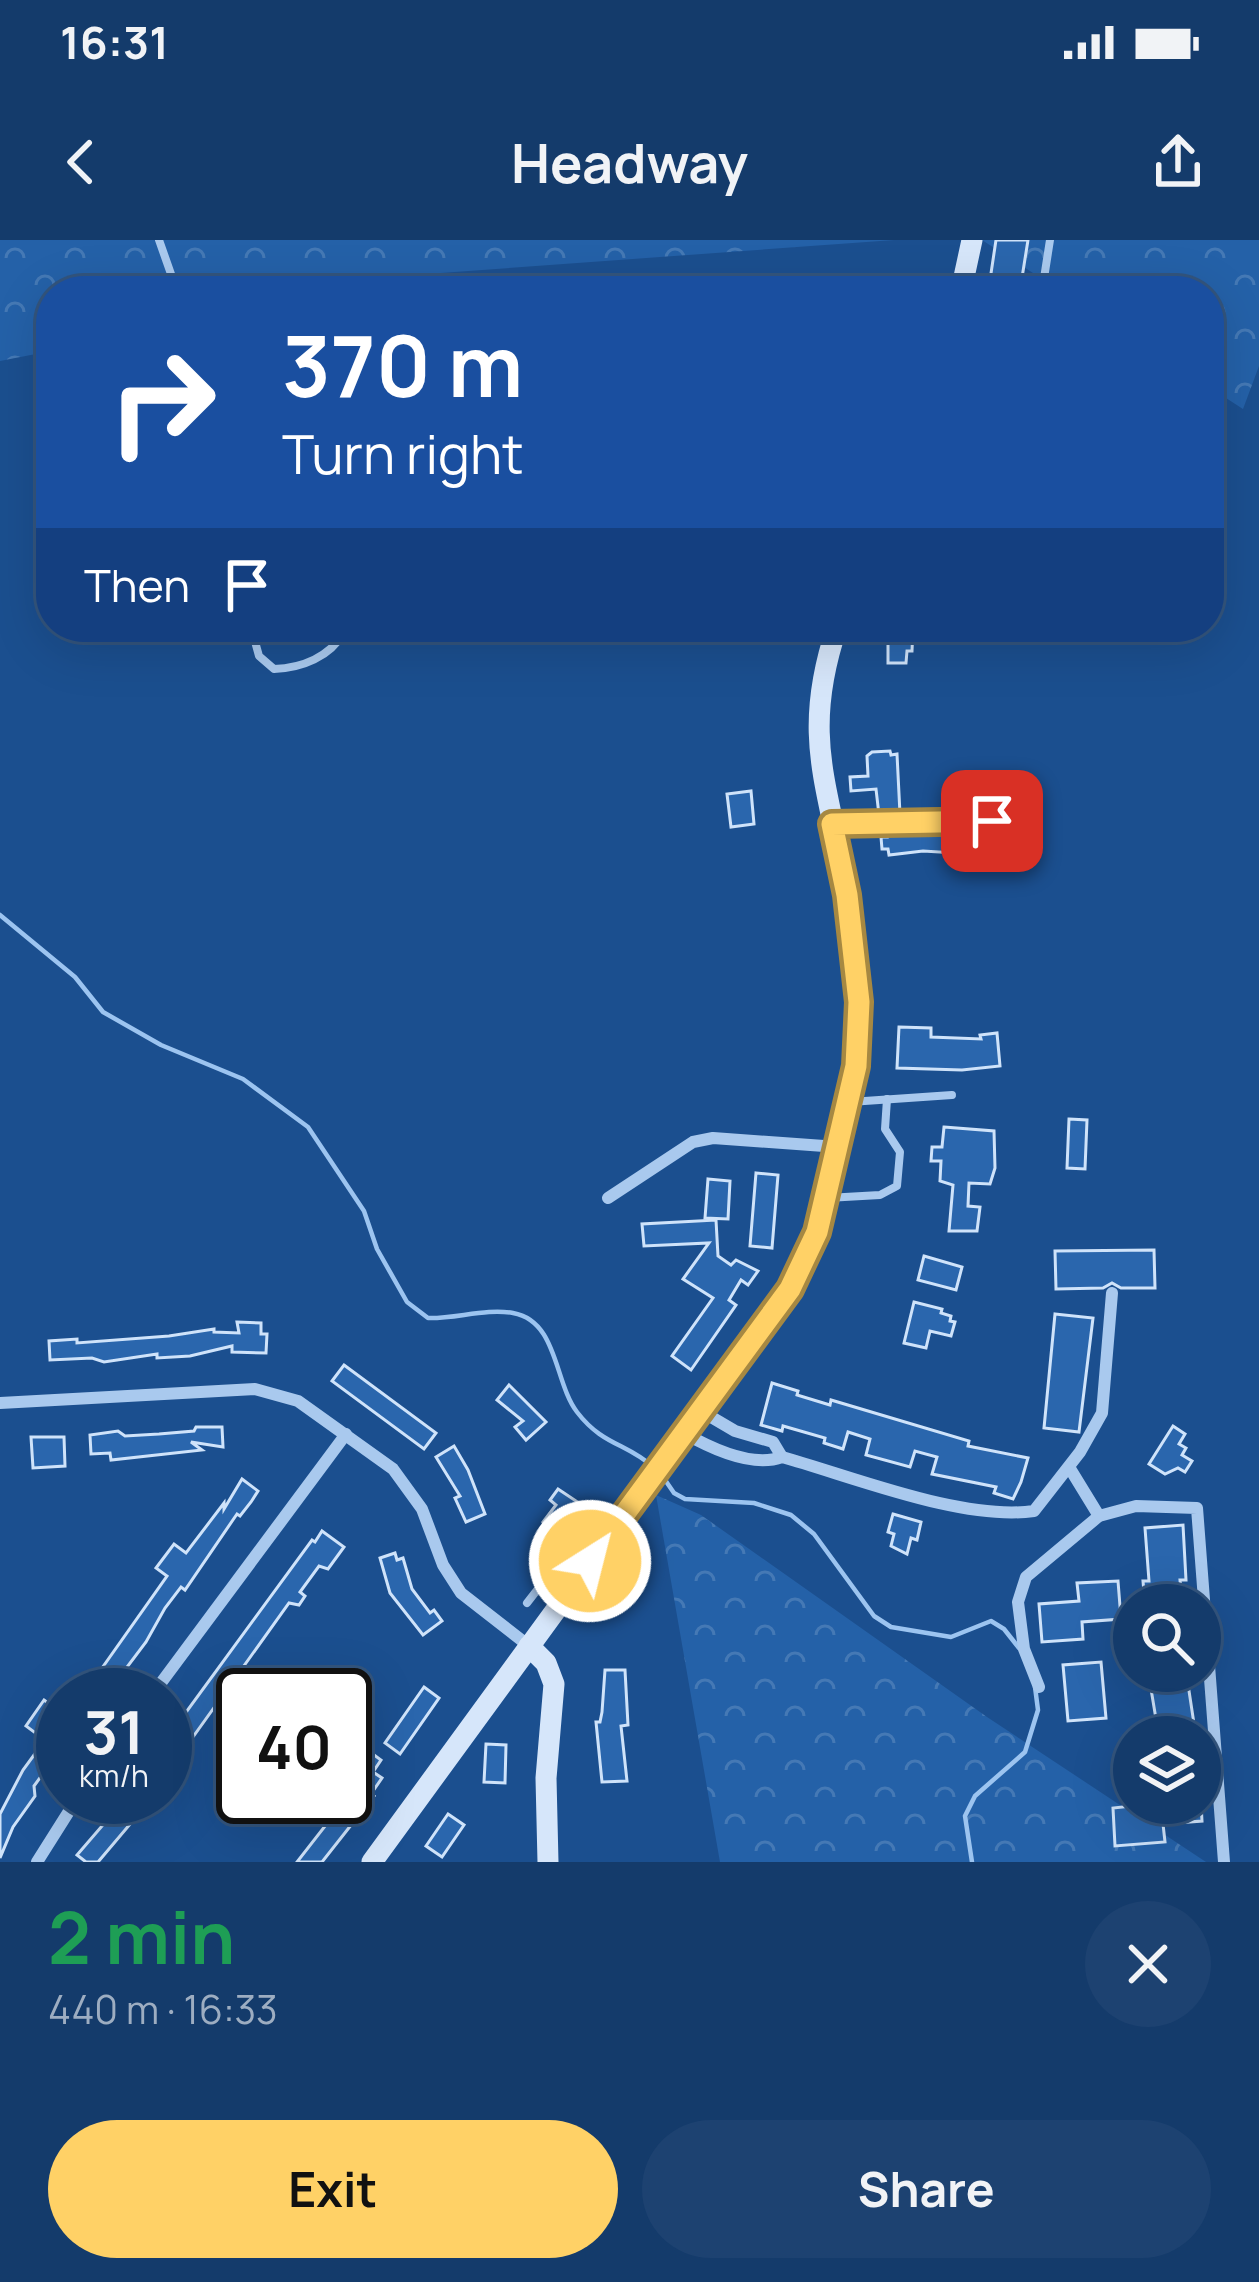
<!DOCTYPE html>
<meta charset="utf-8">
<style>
body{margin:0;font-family:Manrope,sans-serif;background:#1d4271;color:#f1f3f6;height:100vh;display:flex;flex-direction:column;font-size:45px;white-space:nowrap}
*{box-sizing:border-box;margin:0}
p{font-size:39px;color:#9dadc1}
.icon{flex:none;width:66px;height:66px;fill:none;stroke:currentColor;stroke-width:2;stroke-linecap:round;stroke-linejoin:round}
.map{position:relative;height:1622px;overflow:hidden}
.details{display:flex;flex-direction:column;background:#143b6b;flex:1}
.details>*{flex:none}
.banner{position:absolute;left:36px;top:36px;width:1188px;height:366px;border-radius:48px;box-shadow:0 12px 48px #0002,0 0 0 3px #33557e;background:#1a4fa0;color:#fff;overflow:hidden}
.buttons{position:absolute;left:1113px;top:1344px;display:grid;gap:24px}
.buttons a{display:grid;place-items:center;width:108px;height:108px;border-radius:50%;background:#143b6b;box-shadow:0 12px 48px #0002,0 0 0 3px #33557e;font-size:60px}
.speed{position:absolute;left:36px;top:1428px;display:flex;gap:24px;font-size:60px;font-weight:700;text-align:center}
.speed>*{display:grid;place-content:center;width:156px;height:156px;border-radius:50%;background:#143b6b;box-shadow:0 12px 48px #0002,0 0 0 3px #33557e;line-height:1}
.speed small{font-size:30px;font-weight:400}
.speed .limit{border:6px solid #111;border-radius:18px;background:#fff;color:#111}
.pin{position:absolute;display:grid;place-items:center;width:102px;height:102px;color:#fff;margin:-51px;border-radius:24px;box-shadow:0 6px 18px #0006}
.me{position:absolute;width:132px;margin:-66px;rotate:36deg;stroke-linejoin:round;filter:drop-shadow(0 0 9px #0008)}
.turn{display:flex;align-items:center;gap:42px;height:252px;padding:0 48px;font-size:54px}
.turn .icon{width:156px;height:156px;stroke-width:2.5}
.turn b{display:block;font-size:84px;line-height:102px}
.then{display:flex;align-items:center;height:114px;padding:0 48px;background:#0003;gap:24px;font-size:45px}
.round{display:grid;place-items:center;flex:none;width:126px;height:126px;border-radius:63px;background:#1d4271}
.overview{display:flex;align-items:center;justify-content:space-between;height:204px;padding:0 48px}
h1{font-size:72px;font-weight:700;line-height:90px;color:#1e9e55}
.primary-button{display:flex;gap:24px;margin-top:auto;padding:24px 48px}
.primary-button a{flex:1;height:138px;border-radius:72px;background:#ffd166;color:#111;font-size:48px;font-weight:700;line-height:138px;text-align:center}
.primary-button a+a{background:#1d4271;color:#f1f3f6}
.status{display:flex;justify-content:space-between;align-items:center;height:84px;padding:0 60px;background:#143b6b;direction:ltr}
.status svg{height:33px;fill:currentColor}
header{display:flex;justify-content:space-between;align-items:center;height:156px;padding:0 48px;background:#143b6b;font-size:54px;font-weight:700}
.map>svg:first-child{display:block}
.forest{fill:url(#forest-crowns)}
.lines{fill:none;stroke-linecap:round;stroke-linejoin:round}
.stream{stroke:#9cc4f0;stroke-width:4.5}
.building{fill:#2a66ad;stroke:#cfe3fa;stroke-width:3}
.lane{stroke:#a9c9ee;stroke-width:8}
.street{stroke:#a9c9ee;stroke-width:12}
.secondary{stroke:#d6e6fa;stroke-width:21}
.route-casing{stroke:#a68842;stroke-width:30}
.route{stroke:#ffd166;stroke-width:21}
</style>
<div class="status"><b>16:31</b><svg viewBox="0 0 49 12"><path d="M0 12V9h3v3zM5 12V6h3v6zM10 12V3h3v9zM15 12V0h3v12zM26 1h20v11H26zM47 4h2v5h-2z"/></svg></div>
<header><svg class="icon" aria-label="back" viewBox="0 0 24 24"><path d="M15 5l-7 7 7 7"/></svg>Headway<svg class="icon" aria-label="share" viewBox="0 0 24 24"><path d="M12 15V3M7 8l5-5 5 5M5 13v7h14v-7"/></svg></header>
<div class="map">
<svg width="1259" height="1622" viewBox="0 0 1259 1622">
<defs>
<pattern id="forest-crowns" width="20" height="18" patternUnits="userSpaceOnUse" patternTransform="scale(3)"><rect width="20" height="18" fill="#2461a8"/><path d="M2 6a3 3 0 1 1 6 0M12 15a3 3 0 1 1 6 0" fill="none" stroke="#4579b5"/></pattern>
</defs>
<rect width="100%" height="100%" fill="#1b4f8f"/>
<g class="forest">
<path d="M 0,0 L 894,0 L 440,33 L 348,51 L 51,51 L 51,111 L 0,121 Z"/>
<path d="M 982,0 L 1259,0 L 1259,126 L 1243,169 L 1209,147 L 1209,51 L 1061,51 Z"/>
<path d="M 656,1255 L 701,1275 L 987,1477 L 1206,1622 L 720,1622 Z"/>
</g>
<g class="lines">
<g class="stream">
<path d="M 0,675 L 75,737 L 103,772 L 161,805 L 243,839 L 308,887 L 364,971 L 377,1009 L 407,1062 L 428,1078 C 455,1079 486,1068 513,1073 C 558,1081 554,1142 577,1172 C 603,1206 627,1203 653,1227"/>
<path d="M 661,1234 L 674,1253 L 685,1259 L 754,1263 L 791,1275 L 814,1294 L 874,1376 L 891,1387 L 951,1397 L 991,1381 L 1004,1389 L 1019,1408"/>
<path d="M 972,1622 L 965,1576 L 975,1556 L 1025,1512 L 1038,1470 L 1035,1447"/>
</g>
</g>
<g class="building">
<path d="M 996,0 L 1028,0 L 1021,44 L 990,40 Z"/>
<path d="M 888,387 L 913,387 L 912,411 L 907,411 L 906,423 L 888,423 Z"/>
<path d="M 890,511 L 891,515 L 897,514 L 900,574 L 879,575 L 876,549 L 851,551 L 850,537 L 868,536 L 867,516 L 872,512 Z"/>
<path d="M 751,551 L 754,584 L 731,587 L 727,554 Z"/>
<path d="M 971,590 L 971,614 L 923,611 L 889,615 L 888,609 L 882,609 L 881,597 L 887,597 L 886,591 Z"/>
<path d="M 899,787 L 931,788 L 931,797 L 981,799 L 980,795 L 997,793 L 1000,826 L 962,830 L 897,828 Z"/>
<path d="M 1069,879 L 1087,880 L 1085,929 L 1067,928 Z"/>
<path d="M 944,887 L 994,891 L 995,928 L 990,944 L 969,943 L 968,966 L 980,967 L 977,991 L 949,991 L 953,945 L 940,941 L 941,921 L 931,921 L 932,907 L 942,907 Z"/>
<path d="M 756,933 L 778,935 L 772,1008 L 750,1006 Z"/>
<path d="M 708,939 L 730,941 L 728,979 L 705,978 Z"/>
<path d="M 716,980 L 718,1016 L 731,1025 L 736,1020 L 758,1031 L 748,1045 L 741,1040 L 729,1060 L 736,1065 L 691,1130 L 672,1116 L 713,1058 L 683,1039 L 709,1003 L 644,1006 L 642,984 Z"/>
<path d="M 1154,1010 L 1155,1048 L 1121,1048 L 1112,1043 L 1103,1048 L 1056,1049 L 1055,1011 Z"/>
<path d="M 924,1016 L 962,1027 L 956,1050 L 918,1040 Z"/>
<path d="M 914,1062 L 942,1069 L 941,1073 L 951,1076 L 950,1081 L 955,1082 L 951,1096 L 930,1091 L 926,1108 L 904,1103 Z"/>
<path d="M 1055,1074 L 1093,1078 L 1079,1192 L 1044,1188 Z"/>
<path d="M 237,1082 L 261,1083 L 261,1094 L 267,1094 L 266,1113 L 232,1112 L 232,1106 L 190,1116 L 157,1118 L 157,1114 L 104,1122 L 92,1118 L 50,1120 L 49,1101 L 77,1099 L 77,1103 L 169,1096 L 214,1089 L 214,1092 L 239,1093 Z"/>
<path d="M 344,1125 L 436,1193 L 424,1209 L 332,1141 Z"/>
<path d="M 772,1143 L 798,1151 L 797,1155 L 830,1165 L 831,1160 L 969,1201 L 968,1206 L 1028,1218 L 1021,1242 L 1013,1259 L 994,1253 L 996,1247 L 932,1234 L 937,1217 L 915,1211 L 910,1227 L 866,1215 L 870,1199 L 848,1192 L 843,1209 L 824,1203 L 825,1198 L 783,1186 L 782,1191 L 761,1185 Z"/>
<path d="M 509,1145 L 546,1182 L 526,1200 L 515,1187 L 523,1181 L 497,1160 Z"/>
<path d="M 1173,1186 L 1185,1194 L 1179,1204 L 1186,1208 L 1182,1215 L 1192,1221 L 1185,1232 L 1178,1228 L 1165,1234 L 1149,1224 Z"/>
<path d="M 196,1187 L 222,1187 L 223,1207 L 191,1202 L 202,1210 L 111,1220 L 110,1213 L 91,1214 L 90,1195 L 118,1191 L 125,1196 L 159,1194 L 194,1191 Z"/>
<path d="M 31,1197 L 64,1197 L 65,1226 L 33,1228 Z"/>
<path d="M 454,1206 L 468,1230 L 485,1274 L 466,1282 L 455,1258 L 460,1256 L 436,1217 Z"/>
<path d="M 242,1239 L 258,1251 L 251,1262 L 240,1276 L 237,1274 L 185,1350 L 181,1347 L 165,1368 L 146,1402 L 106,1455 L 83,1455 L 167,1336 L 156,1328 L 174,1304 L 186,1313 L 224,1263 L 224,1269 Z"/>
<path d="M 558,1249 L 582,1265 L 573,1284 L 569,1282 L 557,1293 L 543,1282 L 556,1265 L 550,1260 Z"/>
<path d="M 893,1274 L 921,1282 L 917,1300 L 911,1298 L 907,1314 L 891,1306 L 894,1294 L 888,1292 Z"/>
<path d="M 1183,1285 L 1186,1340 L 1180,1340 L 1182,1365 L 1145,1365 L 1143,1341 L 1149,1341 L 1145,1288 Z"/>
<path d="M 322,1291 L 344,1307 L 328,1329 L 319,1326 L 300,1352 L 305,1356 L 299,1365 L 289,1363 L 165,1536 L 165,1501 L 312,1300 L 315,1302 Z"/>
<path d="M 395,1313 L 397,1320 L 403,1318 L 412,1349 L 430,1373 L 434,1370 L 442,1381 L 423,1395 L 390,1353 L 380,1318 Z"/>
<path d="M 1118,1341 L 1121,1379 L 1082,1382 L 1083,1399 L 1042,1402 L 1039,1364 L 1079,1361 L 1077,1343 Z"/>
<path d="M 1101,1422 L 1106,1478 L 1068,1481 L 1063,1425 Z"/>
<path d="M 605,1430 L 625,1430 L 628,1485 L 621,1486 L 627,1541 L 602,1542 L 596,1482 L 600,1482 L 602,1472 Z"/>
<path d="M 1148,1431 L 1186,1431 L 1196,1497 L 1159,1497 Z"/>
<path d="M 424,1447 L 439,1458 L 400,1514 L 385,1503 Z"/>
<path d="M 44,1460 L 63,1474 L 63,1506 L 34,1546 L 35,1556 L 13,1587 L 0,1618 L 0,1574 L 23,1530 L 45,1500 L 26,1486 Z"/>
<path d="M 486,1504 L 506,1505 L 505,1543 L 484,1542 Z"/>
<path d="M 366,1509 L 381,1520 L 373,1532 L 382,1538 L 371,1554 L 374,1556 L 322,1622 L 297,1622 L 361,1540 L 350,1532 Z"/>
<path d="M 127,1557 L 153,1557 L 98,1622 L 86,1622 L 77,1615 Z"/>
<path d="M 1159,1563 L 1201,1563 L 1202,1581 L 1163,1584 L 1165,1602 L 1115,1606 L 1113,1568 Z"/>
<path d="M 448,1574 L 464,1585 L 442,1617 L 426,1606 Z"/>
</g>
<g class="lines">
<g class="lane">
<path d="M 159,0 L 177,51"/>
<path d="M 1042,51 L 1050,0"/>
<path d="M 251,387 L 259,416 L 274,429 C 302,428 330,417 344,392"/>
<path d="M 837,584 L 991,581"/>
<path d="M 850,862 L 952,855"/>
<path d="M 827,958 L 880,955 L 897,946 L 900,912 L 885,889 L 887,859"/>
<path d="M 527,1363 L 541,1345 L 562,1359"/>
</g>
<g class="street">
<path d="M 608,958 L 693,902 L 713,898 L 838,907"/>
<path d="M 0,1163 L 255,1149 L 298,1161 L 393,1229 L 422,1269 L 443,1325 L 461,1353 L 529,1406"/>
<path d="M 701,1171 L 735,1191 L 773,1202 L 782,1217"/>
<path d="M 684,1193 C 712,1209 752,1228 782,1217 C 854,1237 962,1281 1034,1271 L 1080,1212 L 1102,1173 L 1112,1053"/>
<path d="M 1069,1227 L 1099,1276"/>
<path d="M 1039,1447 L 1024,1409 L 1018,1362 L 1026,1337 L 1099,1276 L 1136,1266 L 1197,1268 L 1224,1622"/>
<path d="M 152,1455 L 346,1194"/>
<path d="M 37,1622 L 78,1557"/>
</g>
<g class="secondary">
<path d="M 961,51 L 972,0"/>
<path d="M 529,1406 L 546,1423 L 554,1444 L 546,1538 L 548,1622"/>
<path d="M 372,1622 L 790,1049 C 850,919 869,798 847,657 C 831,548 799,500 837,387"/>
</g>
</g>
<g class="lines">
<defs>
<path id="route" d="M 590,1321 L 790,1049 L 817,992 L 856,826 L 859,762 L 847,655 L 832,584 L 992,581"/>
</defs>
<use href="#route" class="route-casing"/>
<use href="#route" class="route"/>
</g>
</svg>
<div class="buttons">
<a><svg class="icon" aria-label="search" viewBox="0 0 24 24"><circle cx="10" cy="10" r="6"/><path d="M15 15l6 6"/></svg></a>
<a><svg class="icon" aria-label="layers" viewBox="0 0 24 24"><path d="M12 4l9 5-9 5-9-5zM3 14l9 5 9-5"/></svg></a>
</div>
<div class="speed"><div>31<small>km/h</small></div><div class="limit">40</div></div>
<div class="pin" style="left:992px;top:581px;background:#d93025"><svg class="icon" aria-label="arrive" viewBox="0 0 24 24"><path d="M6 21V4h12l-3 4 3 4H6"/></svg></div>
<svg class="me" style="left:590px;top:1321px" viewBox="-20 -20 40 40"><circle r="17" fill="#ffd166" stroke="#fff" stroke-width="3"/><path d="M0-11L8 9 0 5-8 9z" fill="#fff"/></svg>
<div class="banner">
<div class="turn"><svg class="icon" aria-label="right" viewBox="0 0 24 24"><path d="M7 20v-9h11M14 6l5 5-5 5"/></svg><div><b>370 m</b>Turn right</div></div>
<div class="then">Then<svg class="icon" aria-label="arrive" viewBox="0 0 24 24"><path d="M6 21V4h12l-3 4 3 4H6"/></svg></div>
</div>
</div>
<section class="details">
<div class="overview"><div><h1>2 min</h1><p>440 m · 16:33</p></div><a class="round"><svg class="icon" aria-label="close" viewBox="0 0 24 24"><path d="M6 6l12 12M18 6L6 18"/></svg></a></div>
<div class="primary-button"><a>Exit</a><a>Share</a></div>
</section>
